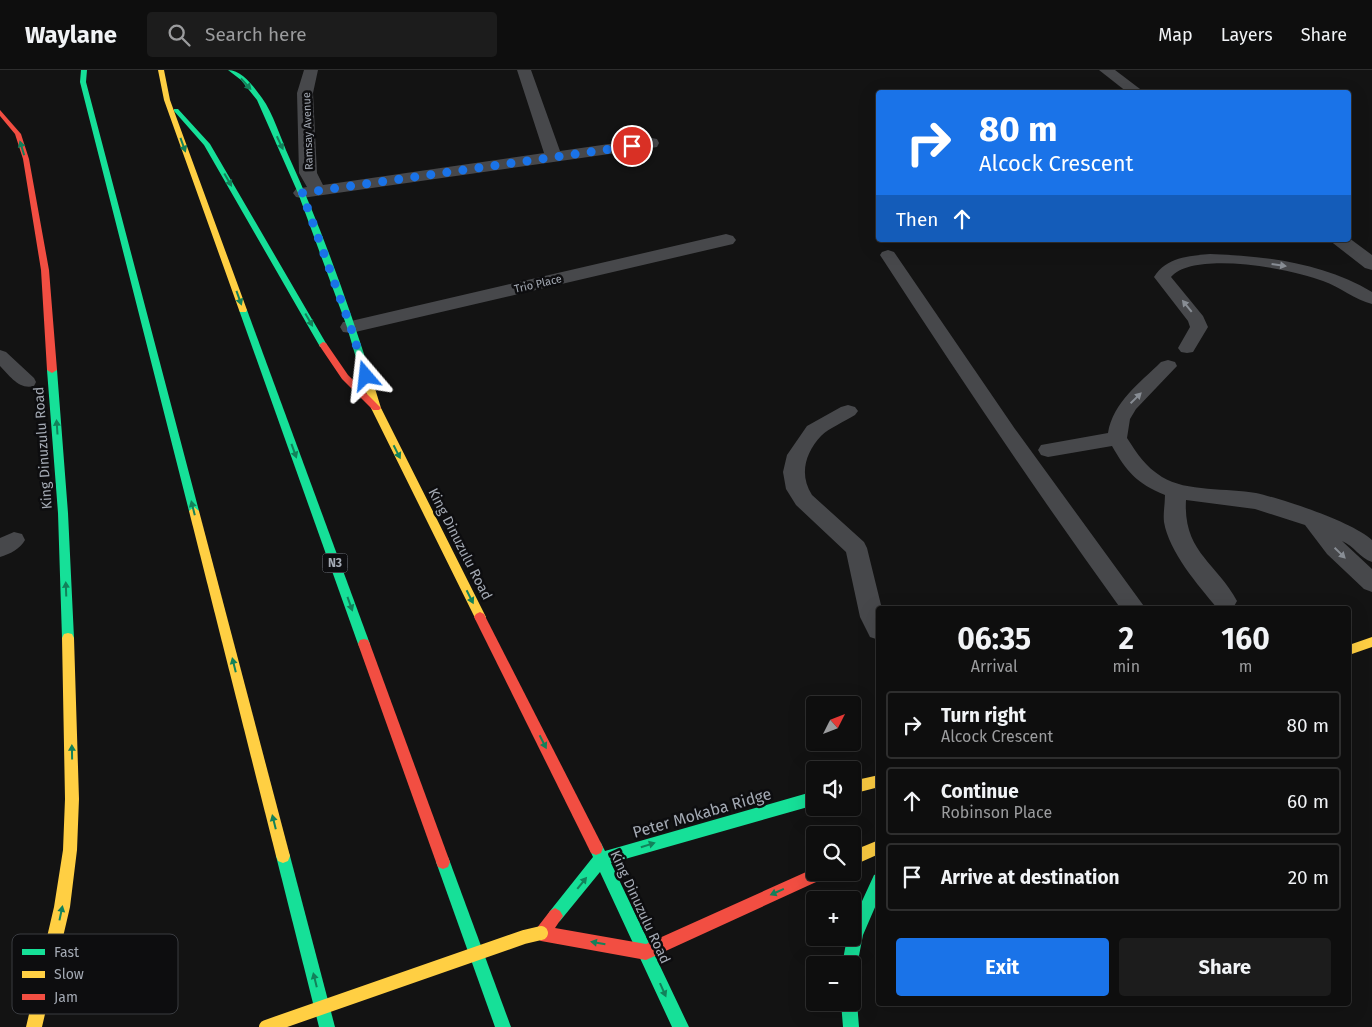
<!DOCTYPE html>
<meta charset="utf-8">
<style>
body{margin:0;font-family:"Fira Sans",sans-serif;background:#1c1c1c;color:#f1f3f6;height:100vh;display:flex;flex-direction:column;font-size:19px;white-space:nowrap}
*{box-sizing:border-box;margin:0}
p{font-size:16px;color:#9b9c9e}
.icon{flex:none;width:28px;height:28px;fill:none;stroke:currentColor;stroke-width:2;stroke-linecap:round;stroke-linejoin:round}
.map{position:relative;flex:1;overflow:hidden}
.sheet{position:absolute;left:876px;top:536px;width:475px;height:400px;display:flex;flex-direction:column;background:#0e0e0e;border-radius:5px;box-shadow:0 5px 20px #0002,0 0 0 1px #2e2e2e}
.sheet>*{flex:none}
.top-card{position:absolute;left:876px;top:20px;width:475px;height:152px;border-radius:5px;box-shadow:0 5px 20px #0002,0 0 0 1px #2e2e2e;background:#1a73e8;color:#fff;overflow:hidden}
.needle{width:32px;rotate:48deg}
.fabs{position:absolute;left:806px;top:626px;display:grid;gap:10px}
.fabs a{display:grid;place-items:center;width:55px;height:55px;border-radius:5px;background:#0e0e0e;box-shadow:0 5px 20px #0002,0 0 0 1px #2e2e2e;font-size:25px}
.pin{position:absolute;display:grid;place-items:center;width:42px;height:42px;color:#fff;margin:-21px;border:2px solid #fff;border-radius:50%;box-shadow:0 1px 5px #0007}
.me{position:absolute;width:55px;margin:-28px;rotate:343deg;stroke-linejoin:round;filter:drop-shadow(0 0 4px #0008)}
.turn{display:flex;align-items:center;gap:18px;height:105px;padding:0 20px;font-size:22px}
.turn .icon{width:65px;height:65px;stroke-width:2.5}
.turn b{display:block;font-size:35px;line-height:42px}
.then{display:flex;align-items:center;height:48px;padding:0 20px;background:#0003;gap:10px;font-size:19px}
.eta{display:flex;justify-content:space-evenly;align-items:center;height:85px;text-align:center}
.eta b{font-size:30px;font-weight:700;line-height:35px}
.primary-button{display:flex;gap:10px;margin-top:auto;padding:10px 20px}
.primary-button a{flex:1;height:58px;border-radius:5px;background:#1a73e8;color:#fff;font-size:20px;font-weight:700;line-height:58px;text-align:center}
.primary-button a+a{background:#1c1c1c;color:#f1f3f6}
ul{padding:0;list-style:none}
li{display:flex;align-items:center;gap:15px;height:68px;margin:0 10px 8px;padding:0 10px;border:2px solid #2e2e2e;border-radius:5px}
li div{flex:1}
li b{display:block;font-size:19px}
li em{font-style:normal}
header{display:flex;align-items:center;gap:30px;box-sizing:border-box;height:70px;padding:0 25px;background:#0e0e0e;border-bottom:1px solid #2e2e2e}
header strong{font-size:24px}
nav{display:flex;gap:28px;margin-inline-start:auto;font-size:18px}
.search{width:350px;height:45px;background:#1c1c1c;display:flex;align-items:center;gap:12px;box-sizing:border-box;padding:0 18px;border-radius:5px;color:#9b9c9e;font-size:19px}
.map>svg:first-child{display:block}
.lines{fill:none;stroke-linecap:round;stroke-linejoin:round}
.lane{fill:#47484b;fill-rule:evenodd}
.street{fill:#47484b;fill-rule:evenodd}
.fast{fill:#16e098;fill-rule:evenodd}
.slow{fill:#ffcf43;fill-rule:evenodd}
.jam{fill:#f24e42;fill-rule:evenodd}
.slow-bridge{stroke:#ffcf43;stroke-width:14}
.oneway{fill:#12815a}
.oneway2{fill:#888d94}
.route{stroke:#1a73e8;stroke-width:9;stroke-dasharray:0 16.2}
.labels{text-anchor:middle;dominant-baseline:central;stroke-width:5;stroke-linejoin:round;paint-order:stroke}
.far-street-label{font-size:11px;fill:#a4aab4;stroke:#0d0d0f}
.shield{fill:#0d0d0f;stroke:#777b82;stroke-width:1}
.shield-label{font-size:12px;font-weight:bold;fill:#a4aab4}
.street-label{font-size:14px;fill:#a4aab4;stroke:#0d0d0f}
.near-street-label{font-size:16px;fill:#a4aab4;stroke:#0d0d0f}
.key{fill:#0d0d0f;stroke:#3a3c41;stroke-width:1}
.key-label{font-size:14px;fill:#a4aab4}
</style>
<header>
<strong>Waylane</strong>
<div class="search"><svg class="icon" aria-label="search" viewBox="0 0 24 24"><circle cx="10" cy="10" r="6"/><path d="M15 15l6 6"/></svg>Search here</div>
<nav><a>Map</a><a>Layers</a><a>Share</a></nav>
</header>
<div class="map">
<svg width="1372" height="957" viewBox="0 0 1372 957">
<rect width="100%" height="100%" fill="#131313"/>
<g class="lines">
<g class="lane">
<path d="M 888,180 L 894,182 L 1015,359 L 1146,539 L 1121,539 C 1037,423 958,305 880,185 L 882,182 Z"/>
<path d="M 1210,184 C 1266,186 1323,193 1372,222 L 1372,234 C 1355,230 1340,217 1323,211 C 1293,199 1194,180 1171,207 L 1203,246 L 1208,257 L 1193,282 L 1187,283 L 1181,282 L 1178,278 L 1190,257 L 1188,251 L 1154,207 C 1167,187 1188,186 1210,184 Z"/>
<path d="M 0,280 L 6,282 L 34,308 L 36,312 L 34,316 C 19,320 10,306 0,296 Z"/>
<path d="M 1168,290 L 1175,292 L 1177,296 L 1136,339 L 1130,349 L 1127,368 C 1138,385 1145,396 1162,407 C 1186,422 1228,418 1256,423 C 1283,429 1353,452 1372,470 L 1372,492 C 1360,488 1354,476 1342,471 L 1372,499 L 1372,522 L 1364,519 L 1327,484 L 1305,455 L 1255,439 L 1186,430 C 1183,482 1216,492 1237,531 L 1233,538 L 1217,538 C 1198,515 1169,482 1164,452 C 1163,443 1165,434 1165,425 C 1136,413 1127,402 1112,376 L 1048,387 L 1041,385 L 1038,380 L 1041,375 L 1108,363 C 1113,332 1140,313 1161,292 Z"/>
<path d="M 848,335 L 855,337 L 858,341 L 855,345 C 844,352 829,358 821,366 C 805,383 799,405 812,425 L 864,472 L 867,478 L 882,539 L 879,539 L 879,570 L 870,567 L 860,547 L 846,482 L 796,435 L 786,419 L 783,402 L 787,385 L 807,356 L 841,337 Z"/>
<path d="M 14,462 L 22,464 L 25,470 C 20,479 10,484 0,487 L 0,468 Z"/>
</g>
<g class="street">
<path d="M 304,0 L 318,0 L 313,23 L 317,103 L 323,115 L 544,83 L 517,0 L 531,0 L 560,81 L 651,68 L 657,69 L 659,73 L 657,77 L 651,78 L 302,128 L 296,127 L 293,123 L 296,119 L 307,117 L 299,103 L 297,23 Z"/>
<path d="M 1099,0 L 1115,0 L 1144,22 L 1127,22 Z"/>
<path d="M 726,164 L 733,166 L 736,170 L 733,174 L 351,263 L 343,262 L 340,257 L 343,252 L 351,251 Z"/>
<path d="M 1349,168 L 1372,185 L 1372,200 L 1365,198 L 1329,170 L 1349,170 Z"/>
</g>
<g class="fast">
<path d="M 81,0 L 87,0 L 86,12 L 199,441 L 194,445 L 189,441 L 80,12 Z"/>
<path d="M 228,0 C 242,0 254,17 262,28 C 273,43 281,69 289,87 C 322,159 349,236 373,312 L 371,314 L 368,315 L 363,312 L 347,257 L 298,123 L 257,30 L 241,10 Z"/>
<path d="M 174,39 L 178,39 L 210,74 L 327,275 L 326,277 L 320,277 L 319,275 L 204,75 L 174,41 Z"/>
<path d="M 243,237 L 247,240 L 370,574 L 368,578 L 364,579 L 360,578 L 358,574 L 239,240 Z"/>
<path d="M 52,297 L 57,300 L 68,443 L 74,568 L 72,572 L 68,573 L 64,572 L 62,568 L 58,443 L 47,300 Z"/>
<path d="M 815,721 L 815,735 L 611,793 L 689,957 L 672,957 L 600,802 L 560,851 L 555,854 L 550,851 L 547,846 L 550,841 L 593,787 L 589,778 L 591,773 L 596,771 L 601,773 L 605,781 Z"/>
<path d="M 283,779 L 288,781 L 290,786 L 335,957 L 319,957 L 276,786 L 278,781 Z"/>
<path d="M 443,785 L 448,787 L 450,792 L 511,957 L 495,957 L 436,792 L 438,787 Z"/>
<path d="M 879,803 L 879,828 L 863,865 L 856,901 L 852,902 L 852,895 L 842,895 L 847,868 L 852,868 L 852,853 L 874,805 Z"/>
<path d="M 852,925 L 857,932 L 859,957 L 843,957 L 841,932 L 852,932 Z"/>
</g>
<g class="slow">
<path d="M 158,0 L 164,0 L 170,30 L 247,240 L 246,242 L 240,242 L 239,240 L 164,30 Z"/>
<path d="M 368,309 L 373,312 L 381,338 L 486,547 L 484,550 L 480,552 L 476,550 L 371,338 L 363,312 Z"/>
<path d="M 194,437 L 199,441 L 290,786 L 288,791 L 283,793 L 278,791 L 276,786 L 189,441 Z"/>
<path d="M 68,563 L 72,564 L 74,568 L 79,729 L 77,780 L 70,837 L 42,957 L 26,957 L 54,837 L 63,780 L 65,729 L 62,568 L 64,564 Z"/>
<path d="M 1372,567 L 1372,577 L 1349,585 L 1349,575 Z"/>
<path d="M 879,705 L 879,717 L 852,724 L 852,711 Z"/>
<path d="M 879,770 L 879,784 L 852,796 L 852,781 Z"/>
</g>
<g class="jam">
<path d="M 0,40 L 21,64 L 29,89 L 49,200 L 57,300 L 52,303 L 47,300 L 41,200 L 23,89 L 15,64 L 0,46 Z"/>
<path d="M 323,272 L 326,273 L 348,305 L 381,338 L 379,340 L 373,340 L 342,309 L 319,275 Z"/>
<path d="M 480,542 L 484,544 L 601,773 L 603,778 L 601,783 L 596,785 L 591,783 L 474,547 L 476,544 Z"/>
<path d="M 364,569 L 368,570 L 370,574 L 450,792 L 448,797 L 443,799 L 438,797 L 436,792 L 358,574 L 360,570 Z"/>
<path d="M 815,798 L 815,802 L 829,802 L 827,807 L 646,890 L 541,871 L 536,868 L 533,863 L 550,841 L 555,838 L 560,841 L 563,846 L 555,858 L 646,874 Z"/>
</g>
<path class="slow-bridge" d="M 266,957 L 524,867 L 541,863"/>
</g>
<defs><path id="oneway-solid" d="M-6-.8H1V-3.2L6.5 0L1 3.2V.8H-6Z" transform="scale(1.25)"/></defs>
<g class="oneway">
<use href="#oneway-solid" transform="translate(246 14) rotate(47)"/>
<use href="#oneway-solid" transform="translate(280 73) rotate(65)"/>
<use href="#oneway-solid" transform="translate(183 75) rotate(70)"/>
<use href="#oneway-solid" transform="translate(22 78) rotate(-107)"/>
<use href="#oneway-solid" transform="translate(228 110) rotate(60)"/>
<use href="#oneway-solid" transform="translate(239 228) rotate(70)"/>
<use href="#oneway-solid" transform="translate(309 250) rotate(60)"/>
<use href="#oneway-solid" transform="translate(57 357) rotate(-94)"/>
<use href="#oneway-solid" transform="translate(294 381) rotate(70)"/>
<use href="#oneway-solid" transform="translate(397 382) rotate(63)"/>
<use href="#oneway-solid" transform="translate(193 438) rotate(-104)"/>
<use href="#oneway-solid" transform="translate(66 519) rotate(-92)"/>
<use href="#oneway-solid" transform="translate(470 527) rotate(63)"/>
<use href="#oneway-solid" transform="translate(350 534) rotate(70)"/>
<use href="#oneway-solid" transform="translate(234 595) rotate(-104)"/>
<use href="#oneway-solid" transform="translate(543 672) rotate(63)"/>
<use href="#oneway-solid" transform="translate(72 682) rotate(-91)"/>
<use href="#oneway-solid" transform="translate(274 752) rotate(-104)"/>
<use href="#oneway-solid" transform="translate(648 775) rotate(-17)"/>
<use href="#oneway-solid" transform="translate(582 813) rotate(-51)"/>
<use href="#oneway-solid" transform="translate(777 822) rotate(156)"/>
<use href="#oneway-solid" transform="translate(61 843) rotate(-78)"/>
<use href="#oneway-solid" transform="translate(598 873) rotate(-170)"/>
<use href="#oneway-solid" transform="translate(315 910) rotate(-104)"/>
<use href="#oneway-solid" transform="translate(663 920) rotate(66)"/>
</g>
<g class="oneway2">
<use href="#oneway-solid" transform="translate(1279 195) rotate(8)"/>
<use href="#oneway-solid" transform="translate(1187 236) rotate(-129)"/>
<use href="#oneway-solid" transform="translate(1136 328) rotate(-44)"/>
<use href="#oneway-solid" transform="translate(1340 483) rotate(44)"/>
</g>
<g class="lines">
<path class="route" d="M 366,306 L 351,258 L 302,123 L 632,76"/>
</g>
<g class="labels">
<g class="far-street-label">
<text transform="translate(308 61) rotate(-92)">Ramsay Avenue</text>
<text transform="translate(538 214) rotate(-13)">Trio Place</text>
</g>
<rect class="shield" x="322.5" y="483.5" width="25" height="19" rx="4"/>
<g class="shield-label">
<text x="335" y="493">N3</text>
</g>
<g class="street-label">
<text transform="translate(43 378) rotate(-94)">King Dinuzulu Road</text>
<text transform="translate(460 474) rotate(63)">King Dinuzulu Road</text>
<text transform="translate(640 837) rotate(65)">King Dinuzulu Road</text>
</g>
<g class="near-street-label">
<text transform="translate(702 743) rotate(-16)">Peter Mokaba Ridge</text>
</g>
</g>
<rect x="12" y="864" width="166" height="80" rx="8" class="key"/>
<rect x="22" y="879" width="23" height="6" fill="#16e098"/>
<rect x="22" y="901" width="23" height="7" fill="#ffcf43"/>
<rect x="22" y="924" width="23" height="6" fill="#f24e42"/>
<g class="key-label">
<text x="54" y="887">Fast</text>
<text x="54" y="909">Slow</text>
<text x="54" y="932">Jam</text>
</g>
</svg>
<div class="fabs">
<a><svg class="needle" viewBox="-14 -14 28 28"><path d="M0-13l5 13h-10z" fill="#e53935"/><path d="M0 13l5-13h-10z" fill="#9b9c9e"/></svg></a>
<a><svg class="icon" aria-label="sound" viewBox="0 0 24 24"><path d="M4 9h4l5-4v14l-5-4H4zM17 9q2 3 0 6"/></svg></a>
<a><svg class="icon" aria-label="search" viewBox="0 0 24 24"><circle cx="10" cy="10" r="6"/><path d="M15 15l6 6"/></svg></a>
<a>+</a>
<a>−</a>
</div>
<div class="pin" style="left:632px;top:76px;background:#d93025"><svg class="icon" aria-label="arrive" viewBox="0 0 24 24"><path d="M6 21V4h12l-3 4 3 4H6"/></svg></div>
<svg class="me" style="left:366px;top:306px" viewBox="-20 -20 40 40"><path d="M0-17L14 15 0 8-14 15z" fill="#1a73e8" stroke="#fff" stroke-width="4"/></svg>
<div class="top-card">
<div class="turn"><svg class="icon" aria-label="right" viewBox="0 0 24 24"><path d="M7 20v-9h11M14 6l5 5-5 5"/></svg><div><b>80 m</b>Alcock Crescent</div></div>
<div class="then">Then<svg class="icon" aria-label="ahead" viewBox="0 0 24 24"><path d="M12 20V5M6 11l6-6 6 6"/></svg></div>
</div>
<section class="sheet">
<div class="eta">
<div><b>06:35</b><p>Arrival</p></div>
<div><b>2</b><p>min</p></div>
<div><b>160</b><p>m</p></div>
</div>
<ul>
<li><svg class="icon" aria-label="right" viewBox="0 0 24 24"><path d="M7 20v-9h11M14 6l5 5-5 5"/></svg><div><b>Turn right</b><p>Alcock Crescent</p></div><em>80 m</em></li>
<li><svg class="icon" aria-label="ahead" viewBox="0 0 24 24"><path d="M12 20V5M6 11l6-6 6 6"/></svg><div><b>Continue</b><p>Robinson Place</p></div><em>60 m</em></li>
<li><svg class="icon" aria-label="arrive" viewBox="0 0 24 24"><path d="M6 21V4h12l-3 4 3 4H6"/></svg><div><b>Arrive at destination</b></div><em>20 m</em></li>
</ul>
<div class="primary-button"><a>Exit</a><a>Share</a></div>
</section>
</div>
